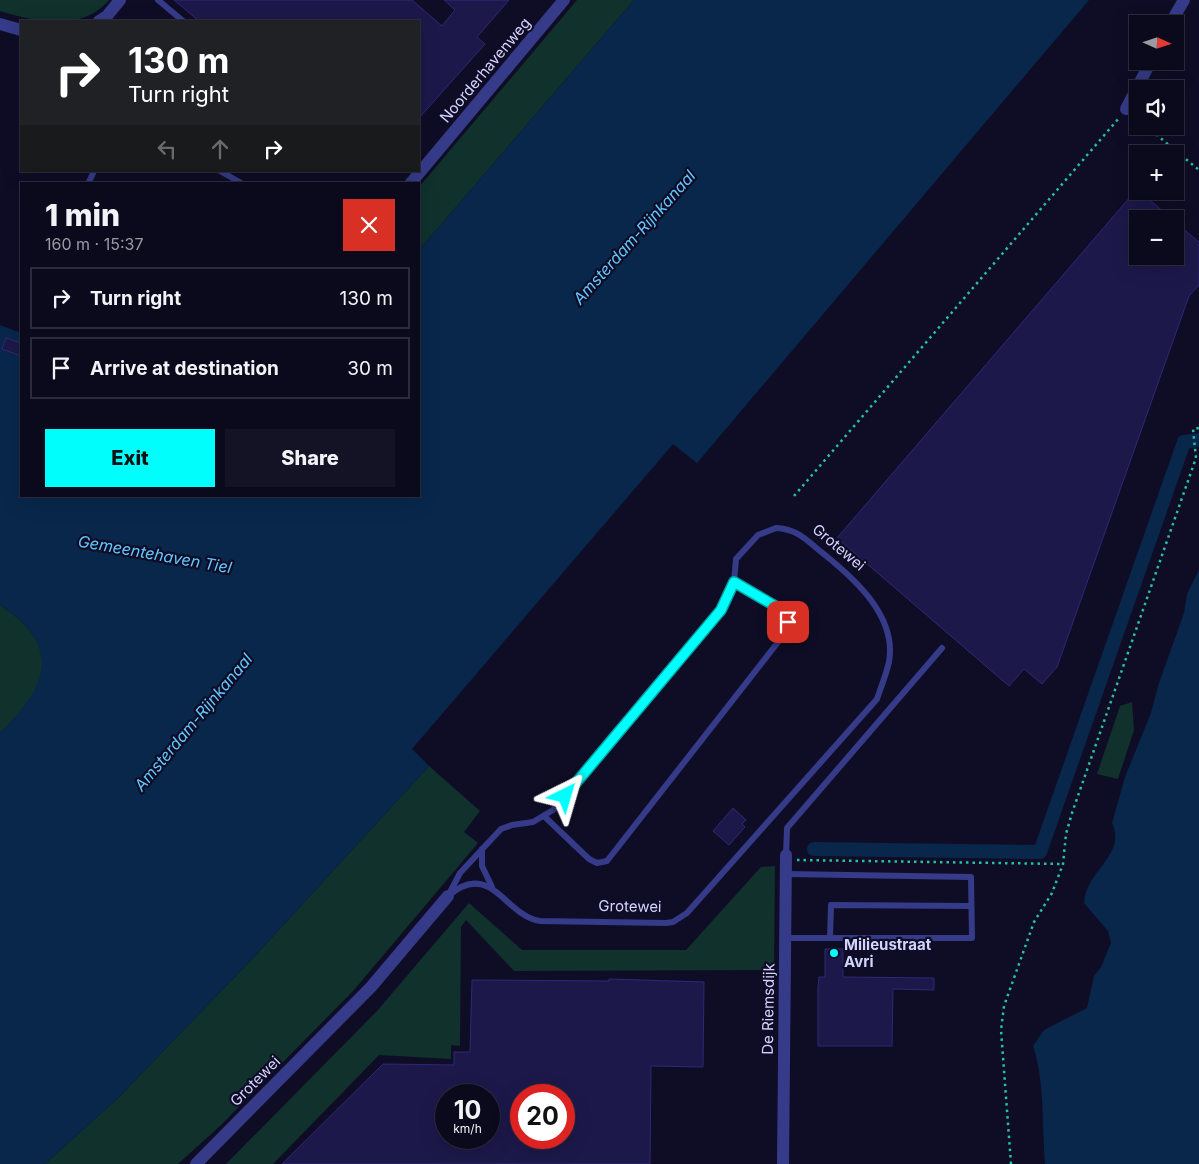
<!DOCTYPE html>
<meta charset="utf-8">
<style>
body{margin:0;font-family:Inter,sans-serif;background:#141325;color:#f1f3f6;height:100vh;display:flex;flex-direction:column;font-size:19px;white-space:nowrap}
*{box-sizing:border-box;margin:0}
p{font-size:16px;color:#9a9aa3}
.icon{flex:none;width:28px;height:28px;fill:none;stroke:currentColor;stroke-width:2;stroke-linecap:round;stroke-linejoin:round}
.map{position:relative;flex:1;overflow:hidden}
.details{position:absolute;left:20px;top:182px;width:400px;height:315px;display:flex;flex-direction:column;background:#0b0a1c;border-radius:0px;box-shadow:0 5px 20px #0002,0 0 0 1px #2b2b3b}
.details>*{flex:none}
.banner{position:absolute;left:20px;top:20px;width:400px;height:152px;border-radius:0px;box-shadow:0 5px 20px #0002,0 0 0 1px #2b2b3b;background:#202124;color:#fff;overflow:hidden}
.needle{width:32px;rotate:93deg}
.controls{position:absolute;left:1129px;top:15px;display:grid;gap:10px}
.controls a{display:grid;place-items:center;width:55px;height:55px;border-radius:0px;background:#0b0a1c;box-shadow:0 5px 20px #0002,0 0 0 1px #2b2b3b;font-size:25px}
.speed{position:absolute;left:435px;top:1084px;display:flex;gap:10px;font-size:25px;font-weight:700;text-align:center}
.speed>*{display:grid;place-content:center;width:65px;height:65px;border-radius:50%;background:#0b0a1c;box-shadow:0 5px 20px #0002,0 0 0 1px #2b2b3b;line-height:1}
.speed small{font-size:12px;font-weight:400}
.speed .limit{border:8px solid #d22;background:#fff;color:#111}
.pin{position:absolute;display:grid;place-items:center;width:42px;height:42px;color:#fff;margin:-21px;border-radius:10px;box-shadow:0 2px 8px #0006}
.me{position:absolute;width:55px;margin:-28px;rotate:40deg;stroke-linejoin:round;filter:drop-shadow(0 0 4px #0008)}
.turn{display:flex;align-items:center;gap:18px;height:105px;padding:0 25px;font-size:22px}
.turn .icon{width:65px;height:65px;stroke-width:2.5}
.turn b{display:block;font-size:35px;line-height:42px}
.lanes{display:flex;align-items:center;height:48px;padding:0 25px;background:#0003;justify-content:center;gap:25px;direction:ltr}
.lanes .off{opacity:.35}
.round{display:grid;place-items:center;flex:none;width:52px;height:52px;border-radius:0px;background:#141325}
.head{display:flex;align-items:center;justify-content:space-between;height:85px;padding:0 25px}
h1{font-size:30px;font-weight:800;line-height:38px}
.button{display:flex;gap:10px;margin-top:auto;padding:10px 25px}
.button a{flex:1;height:58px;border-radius:0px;background:#00fefc;color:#111;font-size:20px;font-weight:800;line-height:58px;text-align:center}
.button a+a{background:#141325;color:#f1f3f6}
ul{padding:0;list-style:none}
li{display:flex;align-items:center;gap:15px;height:62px;margin:0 10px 8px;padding:0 15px;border:2px solid #2b2b3b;border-radius:0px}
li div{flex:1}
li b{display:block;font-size:19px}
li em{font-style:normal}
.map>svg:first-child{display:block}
.green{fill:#10312c}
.water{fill:#08274b}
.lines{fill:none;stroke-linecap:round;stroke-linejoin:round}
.canal{stroke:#08274b;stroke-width:14}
.building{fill:#1c1849;stroke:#2f2877;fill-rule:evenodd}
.path{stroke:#26c0a6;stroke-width:2.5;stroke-dasharray:2.5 4;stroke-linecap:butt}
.lane{stroke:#353b89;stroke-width:6}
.street{stroke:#353b89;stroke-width:12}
.route-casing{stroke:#00a5a4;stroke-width:12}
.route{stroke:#00fefc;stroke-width:9}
.poi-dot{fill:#00fefc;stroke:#0f0d26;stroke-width:2}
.labels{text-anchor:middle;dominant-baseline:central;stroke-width:4.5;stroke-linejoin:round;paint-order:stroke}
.street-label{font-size:15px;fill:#d3d3ff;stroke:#0f0d26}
.poi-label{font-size:15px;font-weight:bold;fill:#d3d3ff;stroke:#0f0d26;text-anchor:start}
.water-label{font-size:16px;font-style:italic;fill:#61c7ff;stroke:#0f0d26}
</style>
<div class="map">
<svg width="1199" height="1164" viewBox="0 0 1199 1164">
<rect width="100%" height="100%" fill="#0f0d26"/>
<g class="green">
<path d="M 0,0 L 109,0 C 82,32 35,22 0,11 Z"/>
<path d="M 577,0 L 634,0 L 419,250 L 419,187 Z"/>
<path d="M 0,605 C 64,647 48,687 0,733 Z"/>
<path d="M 1132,702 L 1134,730 L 1118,779 L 1097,774 L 1120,706 Z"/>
<path d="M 429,766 L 480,811 L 464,832 L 478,843 L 354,990 L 220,1126 L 178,1164 L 45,1164 L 118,1098 L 254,957 Z"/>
<path d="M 775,866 L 774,970 L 514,971 L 466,920 L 461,927 L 460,1046 L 451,1045 L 451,1059 L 379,1055 L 273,1164 L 226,1164 L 377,1011 L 469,903 L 522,950 L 686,950 L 761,867 Z"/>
</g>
<g class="water">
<path d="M 634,0 L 1089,0 L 697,463 L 673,444 L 412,749 L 429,766 L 254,957 L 118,1098 L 45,1164 L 0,1164 L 0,733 C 47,687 64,647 0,605 L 0,325 L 21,333 L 21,496 L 419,496 L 419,250 Z"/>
<path d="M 1199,570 L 1199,1164 L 1045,1164 C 1042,1126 1045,1082 1033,1046 L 1044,1030 L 1087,1008 L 1094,976 L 1101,967 L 1111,943 L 1108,931 L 1084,903 C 1086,870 1127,855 1112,823 L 1125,777 L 1151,713 L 1159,683 L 1184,613 L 1187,594 Z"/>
</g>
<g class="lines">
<path class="canal" d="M 814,849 L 1040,852 L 1184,442 L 1199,440"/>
</g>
<g class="building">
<path d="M 174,0 L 412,0 L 442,26 L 455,10 L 444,0 L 509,0 L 477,37 L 485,44 L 419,118 L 419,21 L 199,21 Z"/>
<path d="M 1137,189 L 1172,219 L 1138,219 L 1138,256 L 1175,256 L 1175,222 L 1199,242 L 1199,285 L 1189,296 L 1057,667 L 1042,684 L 1024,669 L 1009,686 L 837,538 Z"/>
<path d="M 6,338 L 21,343 L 21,356 L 2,349 Z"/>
<path d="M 733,808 L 746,820 L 742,824 L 745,827 L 729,845 L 713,831 Z"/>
<path d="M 825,949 L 843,949 L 843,977 L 934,978 L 934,990 L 893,989 L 892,1046 L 818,1046 L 818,988 L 819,977 L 825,977 Z"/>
<path d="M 609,979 L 704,982 L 703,1067 L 651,1066 L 650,1164 L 282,1164 L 383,1064 L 454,1065 L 454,1052 L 470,1052 L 472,980 L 609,981 ZM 446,1095 L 489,1095 L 489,1138 L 446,1138 ZM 521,1095 L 564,1095 L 564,1138 L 521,1138 Z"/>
</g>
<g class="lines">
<g class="path">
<path d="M 1146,126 L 1199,170"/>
<path d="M 794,496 L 1119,118"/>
<path d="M 797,860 L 1063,864"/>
<path d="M 1011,1164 L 1001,1030 L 1004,1006 L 1034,922 L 1052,893 L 1063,864 L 1066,834 L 1072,813 L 1196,458 L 1193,429 L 1199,428"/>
</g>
<g class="lane">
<path d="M 158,0 L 183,21"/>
<path d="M 220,171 L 243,184"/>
<path d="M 88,184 L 94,171"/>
<path d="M 776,528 C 799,529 808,542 825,555 C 856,580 897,617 889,662 C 886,675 881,687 877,699 L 687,913 L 673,922 L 666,923 L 540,921 C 505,916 491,859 448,896 L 460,873 L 501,829 L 512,825 L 533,822 L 553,810 L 721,610 L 734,582 L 736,559 L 758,535 Z"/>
<path d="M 544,816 L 589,859 L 597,863 L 607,861 L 786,632 L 788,621 L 782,611 L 734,582"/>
<path d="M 482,849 L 482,866 L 492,887"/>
<path d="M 786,855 L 787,828 L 942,648"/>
<path d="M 785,938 L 972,938 L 971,877 L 786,874"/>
<path d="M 830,938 L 831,905 L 971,906"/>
</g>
<g class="street">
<path d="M 99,21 L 107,16 L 120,0"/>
<path d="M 0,24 L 21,30"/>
<path d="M 1170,24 L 1184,0"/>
<path d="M 1126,109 L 1151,61"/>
<path d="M 410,184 L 564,0"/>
<path d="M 196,1164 L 371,987 L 448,896"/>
<path d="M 783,1164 L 786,855"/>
</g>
</g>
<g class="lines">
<defs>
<path id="route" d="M 565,796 L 721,610 L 734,582 L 782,610 L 788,622"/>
</defs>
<use href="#route" class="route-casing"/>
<use href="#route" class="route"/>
</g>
<circle class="poi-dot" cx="834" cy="953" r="5"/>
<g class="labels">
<g class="street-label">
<text transform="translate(485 70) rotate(-50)">Noorderhavenweg</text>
<text transform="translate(839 547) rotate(40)">Grotewei</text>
<text transform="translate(630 906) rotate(1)">Grotewei</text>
<text transform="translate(768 1009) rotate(-89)">De Riemsdijk</text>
<text transform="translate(255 1081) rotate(-45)">Grotewei</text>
</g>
<g class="poi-label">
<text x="844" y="944">Milieustraat<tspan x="844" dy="17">Avri</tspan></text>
</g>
<g class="water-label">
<text transform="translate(634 237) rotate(-48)">Amsterdam-Rijnkanaal</text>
<text transform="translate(155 554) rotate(10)">Gemeentehaven Tiel</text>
<text transform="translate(193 722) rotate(-50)">Amsterdam-Rijnkanaal</text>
</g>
</g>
</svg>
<div class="controls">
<a><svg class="needle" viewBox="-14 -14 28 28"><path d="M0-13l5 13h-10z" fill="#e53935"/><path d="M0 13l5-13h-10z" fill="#9a9aa3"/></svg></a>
<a><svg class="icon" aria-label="sound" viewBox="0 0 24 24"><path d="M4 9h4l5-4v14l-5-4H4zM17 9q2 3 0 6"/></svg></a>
<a>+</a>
<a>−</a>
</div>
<div class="speed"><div>10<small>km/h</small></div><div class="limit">20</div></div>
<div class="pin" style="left:788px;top:622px;background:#d93025"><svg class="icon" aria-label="arrive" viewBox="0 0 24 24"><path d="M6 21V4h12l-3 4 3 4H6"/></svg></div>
<svg class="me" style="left:565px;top:796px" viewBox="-20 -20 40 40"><path d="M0-17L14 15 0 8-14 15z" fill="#00fefc" stroke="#fff" stroke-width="4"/></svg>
<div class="banner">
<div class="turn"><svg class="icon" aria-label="right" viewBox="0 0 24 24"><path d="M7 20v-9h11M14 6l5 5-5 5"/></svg><div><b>130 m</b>Turn right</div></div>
<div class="lanes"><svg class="icon off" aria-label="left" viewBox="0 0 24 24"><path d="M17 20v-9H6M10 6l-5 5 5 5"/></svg><svg class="icon off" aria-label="ahead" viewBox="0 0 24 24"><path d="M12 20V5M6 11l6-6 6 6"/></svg><svg class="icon" aria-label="right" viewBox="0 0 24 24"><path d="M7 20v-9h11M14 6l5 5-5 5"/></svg></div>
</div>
<section class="details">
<div class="head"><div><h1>1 min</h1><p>160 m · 15:37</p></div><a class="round" style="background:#d93025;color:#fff"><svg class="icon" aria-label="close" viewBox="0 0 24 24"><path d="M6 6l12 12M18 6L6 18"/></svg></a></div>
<ul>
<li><svg class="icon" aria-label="right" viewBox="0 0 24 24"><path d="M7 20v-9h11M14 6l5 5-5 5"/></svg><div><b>Turn right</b></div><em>130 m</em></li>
<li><svg class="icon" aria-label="arrive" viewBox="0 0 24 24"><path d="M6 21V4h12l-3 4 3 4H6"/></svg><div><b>Arrive at destination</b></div><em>30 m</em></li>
</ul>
<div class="button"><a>Exit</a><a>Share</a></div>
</section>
</div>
